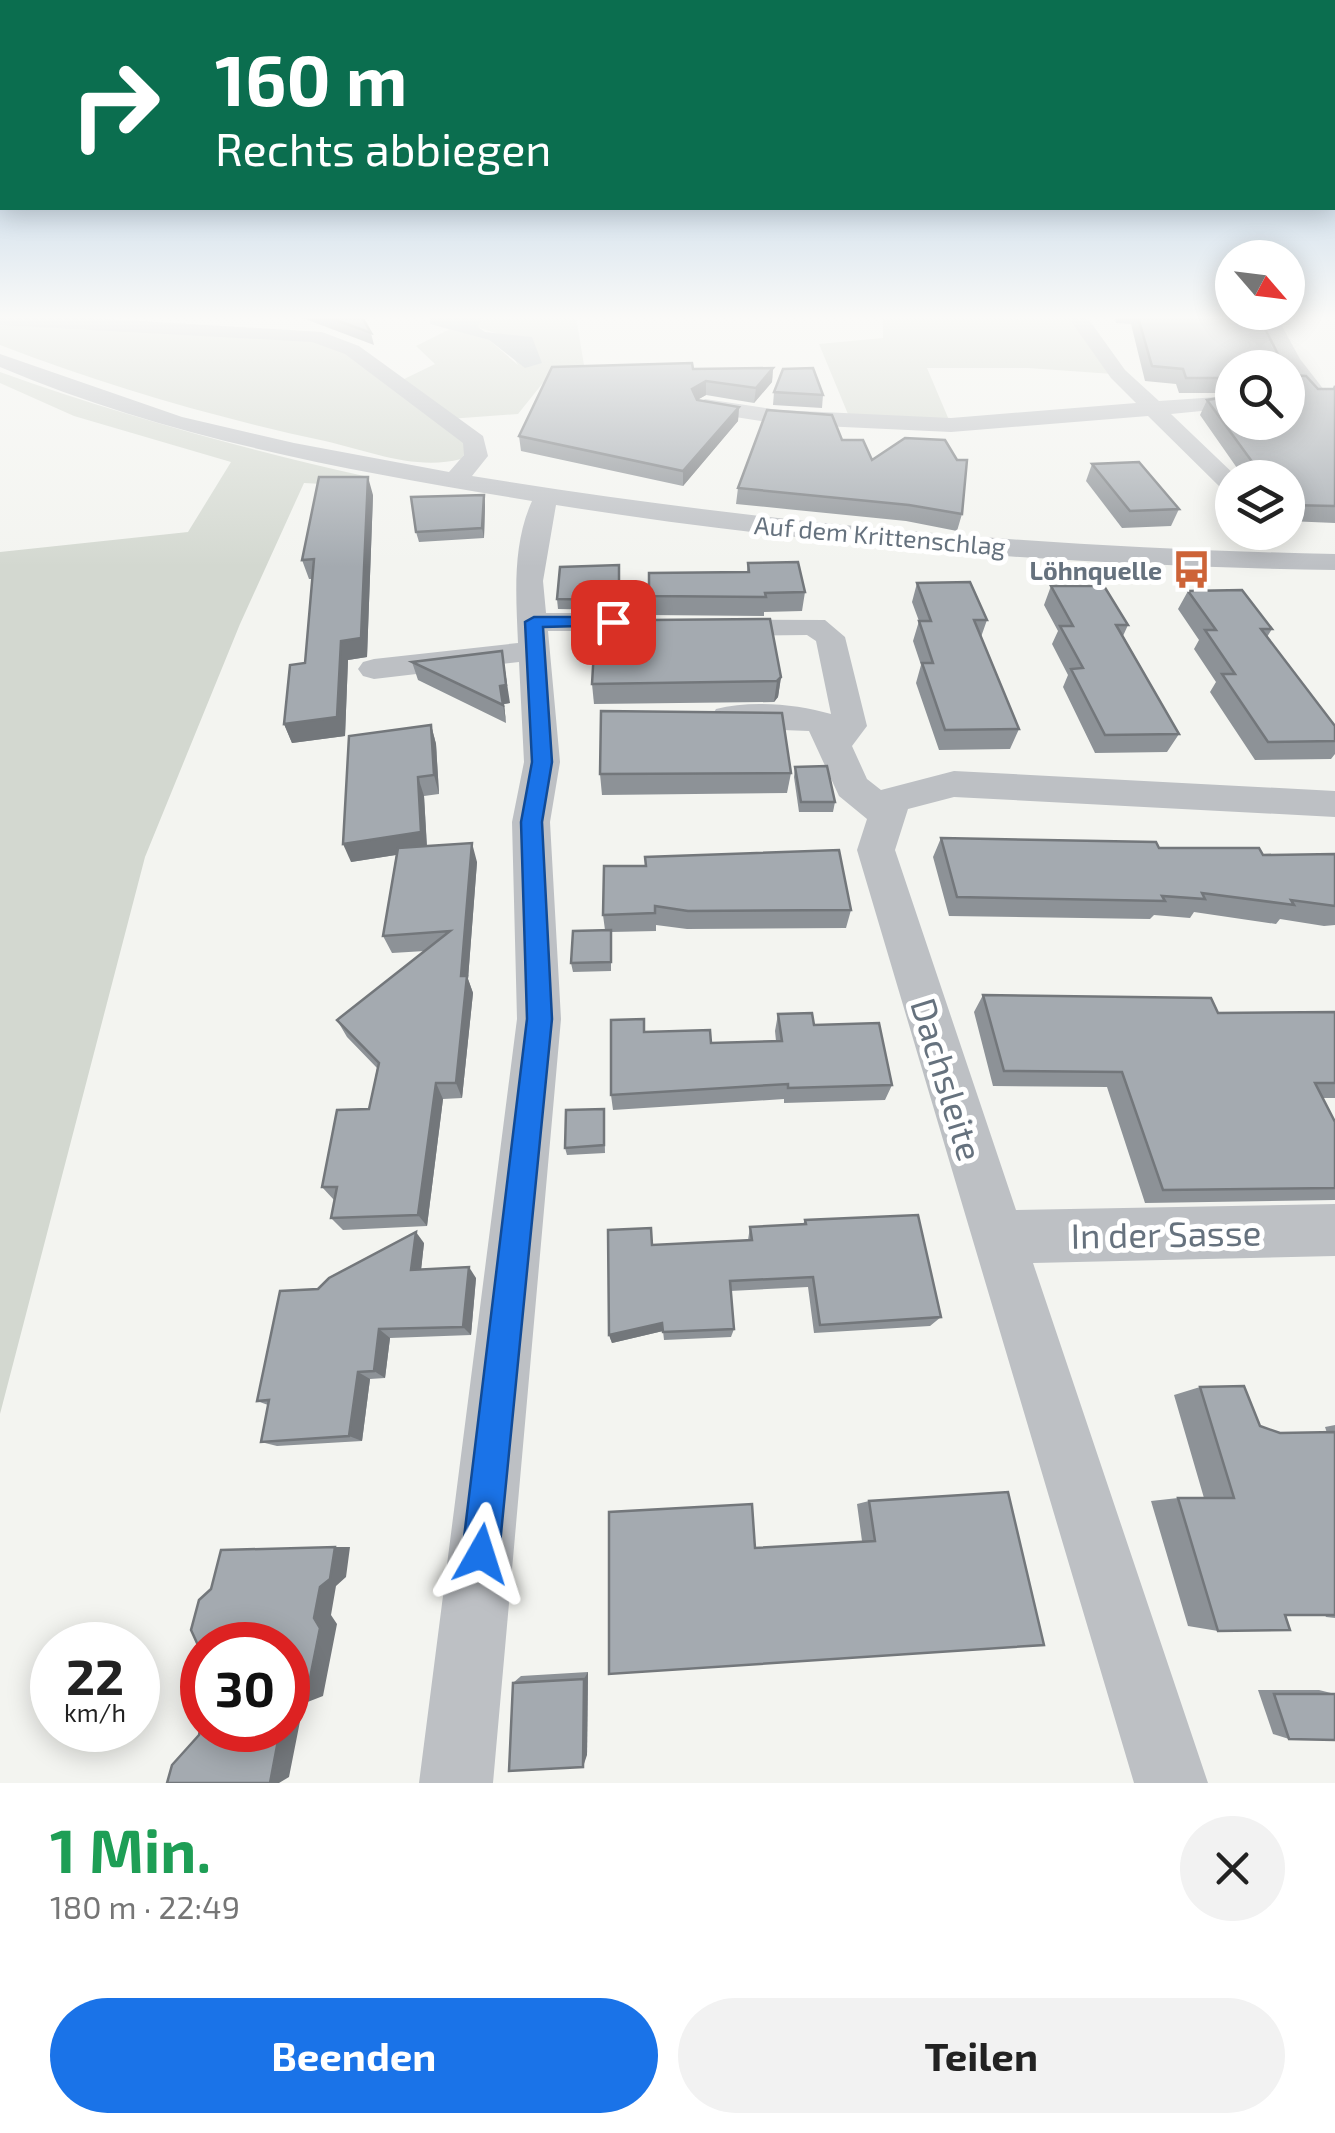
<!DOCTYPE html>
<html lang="de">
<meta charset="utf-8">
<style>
body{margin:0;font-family:"Exo 2",sans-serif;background:#f2f2f2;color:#222;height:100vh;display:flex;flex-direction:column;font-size:38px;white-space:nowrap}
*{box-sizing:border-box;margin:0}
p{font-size:32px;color:#767676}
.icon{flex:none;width:55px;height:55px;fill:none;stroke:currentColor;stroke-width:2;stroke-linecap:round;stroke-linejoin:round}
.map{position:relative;height:1783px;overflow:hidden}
.drawer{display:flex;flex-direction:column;background:#fff;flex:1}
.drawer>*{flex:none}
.top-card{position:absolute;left:0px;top:0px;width:1335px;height:210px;box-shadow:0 5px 25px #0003;background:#0b6e4f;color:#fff;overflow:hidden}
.needle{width:65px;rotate:118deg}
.fabs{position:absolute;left:1215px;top:240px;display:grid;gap:20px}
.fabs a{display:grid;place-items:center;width:90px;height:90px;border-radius:50%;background:#fff;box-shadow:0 5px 25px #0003;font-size:50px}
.speed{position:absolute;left:30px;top:1622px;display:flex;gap:20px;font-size:50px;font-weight:700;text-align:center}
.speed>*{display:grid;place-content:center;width:130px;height:130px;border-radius:50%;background:#fff;box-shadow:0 5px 25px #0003;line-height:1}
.speed small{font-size:25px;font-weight:400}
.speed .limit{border:15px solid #d22;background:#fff;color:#111}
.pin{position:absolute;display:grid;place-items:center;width:85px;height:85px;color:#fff;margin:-42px;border-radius:20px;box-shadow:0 5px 15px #0006}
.me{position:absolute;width:110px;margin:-55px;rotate:6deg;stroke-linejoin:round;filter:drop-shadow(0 0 8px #0008)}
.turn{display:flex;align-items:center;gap:35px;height:210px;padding:0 50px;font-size:45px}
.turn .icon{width:130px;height:130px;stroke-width:2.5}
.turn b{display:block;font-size:70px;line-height:85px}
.round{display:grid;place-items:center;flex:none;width:105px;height:105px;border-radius:52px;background:#f2f2f2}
.headline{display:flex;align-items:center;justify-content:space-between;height:170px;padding:0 50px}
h1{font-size:60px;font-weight:700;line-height:75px;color:#1e9e55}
.primary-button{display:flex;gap:20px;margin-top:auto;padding:20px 50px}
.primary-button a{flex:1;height:115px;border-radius:60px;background:#1a73e8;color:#fff;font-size:40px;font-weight:700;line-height:115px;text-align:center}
.primary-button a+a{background:#f2f2f2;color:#222}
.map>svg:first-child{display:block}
.green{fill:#d3d8d0}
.water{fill:#b6bfc4}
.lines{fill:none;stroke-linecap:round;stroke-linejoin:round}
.stream{fill:#b6bfc4;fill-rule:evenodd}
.minor{fill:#bdc0c4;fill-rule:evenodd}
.wall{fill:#8d9297}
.shaded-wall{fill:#73777b}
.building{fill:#a4aab0;stroke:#73777b;stroke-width:2.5}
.route{fill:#1a73e8;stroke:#114b97;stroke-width:2.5}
.labels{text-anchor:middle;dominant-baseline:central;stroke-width:10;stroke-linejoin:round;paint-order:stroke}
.far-street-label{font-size:25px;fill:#66727e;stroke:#fff}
.far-poi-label{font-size:25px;font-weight:bold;fill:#66727e;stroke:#fff;text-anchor:end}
.near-street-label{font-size:35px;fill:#66727e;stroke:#fff}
</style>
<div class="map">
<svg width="1335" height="1783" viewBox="0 0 1335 1783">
<rect width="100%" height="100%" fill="#f3f4f0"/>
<g class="green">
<path d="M 482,317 L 576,317 L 584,365 L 554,369 L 518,414 L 449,419 L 396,383 L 435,364 L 416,346 L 450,329 L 489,340 L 518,365 L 499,334 L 477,327 Z"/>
<path d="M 883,317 L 1070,317 L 1113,374 L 1028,368 L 927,368 L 949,420 L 850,419 L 819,344 L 883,338 Z"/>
<path d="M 0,321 L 312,338 L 347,351 L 470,446 L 461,459 C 416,471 369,451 325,441 C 213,417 107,386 0,345 Z"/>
<path d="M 0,372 C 120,415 240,448 364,476 L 359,486 L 304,483 L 240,624 L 145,857 L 0,1414 L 0,552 L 188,532 L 231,462 L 74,416 L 0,383 Z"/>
</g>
<path class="water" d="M 431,317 L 482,317 L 478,327 L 485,332 L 532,337 L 542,363 L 525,368 L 489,340 L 430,324 Z"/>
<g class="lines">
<path class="stream" d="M 995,317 L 1002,317 L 1003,319 L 1000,321 Z"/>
<g class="minor">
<path d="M 0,317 L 75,317 L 322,332 L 359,346 L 483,436 L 488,456 L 472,476 C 758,523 1045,548 1335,554 L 1335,570 C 1074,566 814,546 556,505 L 543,581 L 546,613 L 613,613 L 630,619 L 825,620 L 845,637 L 867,726 L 852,746 L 867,779 L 881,790 L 954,771 L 1335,791 L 1335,817 L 954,797 L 908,809 L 895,850 L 1016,1210 L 1335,1204 L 1335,1256 L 1033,1263 L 1208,1783 L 1134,1783 L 857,850 L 867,819 L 839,796 L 809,731 L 728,728 L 716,725 L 711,717 L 716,709 C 750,700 797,704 831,714 L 816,641 L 807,635 L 624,637 L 607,631 L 548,631 L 560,762 L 550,822 L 561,1019 L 493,1783 L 419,1783 L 517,1019 L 512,822 L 524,762 L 519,662 L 374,679 L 363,676 L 358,669 L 363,662 L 374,659 L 518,643 C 516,595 512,545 532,501 C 351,471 170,439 0,367 L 0,354 L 182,417 L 294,443 L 449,472 L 464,455 L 463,443 L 345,354 L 312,342 L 0,325 Z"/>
<path d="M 1068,317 L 1087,317 L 1125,370 L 1159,401 L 1232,396 L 1232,408 L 1171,414 L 1238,478 L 1232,478 L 1232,492 L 1223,490 L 1148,416 L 951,432 L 779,424 L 697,411 L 694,406 L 705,399 L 779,410 L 951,418 L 1136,403 L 1111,378 Z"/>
<path d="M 1258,317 L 1277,317 L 1300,359 L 1328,395 L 1325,400 L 1309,400 L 1281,361 Z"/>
</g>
</g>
<g class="wall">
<path d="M 300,317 L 362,317 L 371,333 L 374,345 Z"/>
<path d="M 1115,317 L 1259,317 L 1232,368 L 1232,393 L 1179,393 L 1176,384 L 1145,381 L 1131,324 L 1116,323 Z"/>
<path d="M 773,368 L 772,382 L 754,403 L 706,395 L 697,400 L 739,407 L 738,421 L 683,486 L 521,451 L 519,436 L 693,369 Z"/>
<path d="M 1289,375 L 1318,389 L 1333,389 L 1335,385 L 1335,523 L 1288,521 L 1288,478 L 1244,478 L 1200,415 L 1207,400 L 1232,422 Z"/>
<path d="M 774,392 L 823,395 L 822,408 L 773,405 Z"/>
<path d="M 842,440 L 962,514 L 957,531 L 906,521 L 736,504 L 738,488 Z"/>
<path d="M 1092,464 L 1179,509 L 1171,526 L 1122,528 L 1086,481 Z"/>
<path d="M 373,495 L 367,657 L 348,660 L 345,736 L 292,743 L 284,724 L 305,663 L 312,579 L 309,579 L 302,560 Z"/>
<path d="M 484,495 L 485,505 L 484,538 L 419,542 L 416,532 Z"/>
<path d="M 748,563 L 805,592 L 802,611 L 764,612 L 764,616 L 649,615 L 649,573 L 747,572 Z"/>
<path d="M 619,565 L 620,610 L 558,609 L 557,599 Z"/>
<path d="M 917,583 L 987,620 L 981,637 L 1019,729 L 1010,749 L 939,750 L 916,683 L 921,665 L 913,641 L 919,621 L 912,602 Z"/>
<path d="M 1051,586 L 1128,625 L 1123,636 L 1179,734 L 1167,752 L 1095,753 L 1063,687 L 1068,675 L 1052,644 L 1058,631 L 1044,605 Z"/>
<path d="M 1188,591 L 1272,629 L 1267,637 L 1335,726 L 1335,754 L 1331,759 L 1255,760 L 1210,692 L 1216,682 L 1194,649 L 1199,640 L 1178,609 Z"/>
<path d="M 412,662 L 510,703 L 504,704 L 506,723 L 418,680 Z"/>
<path d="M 781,677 L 778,697 L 774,702 L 594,704 L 592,684 Z"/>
<path d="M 431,725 L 436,744 L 439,794 L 424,796 L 427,846 L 477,862 L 468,979 L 473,993 L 462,1098 L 443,1099 L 427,1226 L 343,1230 L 331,1218 L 334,1200 L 322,1187 L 369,1109 L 377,1068 L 347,1037 L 337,1020 L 425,951 L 392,953 L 383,936 L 396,855 L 351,862 Z"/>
<path d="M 795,767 L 835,802 L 833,812 L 799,812 L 794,777 Z"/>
<path d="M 791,773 L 787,793 L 602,795 L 600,774 Z"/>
<path d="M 941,838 L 1159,848 L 1263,855 L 1335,854 L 1335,925 L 1324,926 L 1280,919 L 1276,924 L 1194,912 L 1190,918 L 1154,915 L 1150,919 L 949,916 L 933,857 Z"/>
<path d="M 604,866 L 851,910 L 846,928 L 687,929 L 656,925 L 656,931 L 611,932 L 611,971 L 573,972 L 571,963 L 605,930 L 603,915 Z"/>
<path d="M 983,995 L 1218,1013 L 1335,1012 L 1335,1098 L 1323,1098 L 1335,1122 L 1335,1200 L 1145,1203 L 1107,1087 L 993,1086 L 974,1012 Z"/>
<path d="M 778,1014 L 814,1025 L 892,1085 L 885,1100 L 784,1103 L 784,1099 L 613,1110 L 611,1095 L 644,1032 L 711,1043 L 776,1041 L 775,1031 Z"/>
<path d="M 604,1109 L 605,1153 L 567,1155 L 565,1148 Z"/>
<path d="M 805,1220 L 941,1317 L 930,1326 L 814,1333 L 808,1287 L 730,1291 L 734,1329 L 731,1337 L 664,1340 L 663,1331 L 612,1343 L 609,1335 L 652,1245 L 748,1240 L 750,1227 L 803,1224 Z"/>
<path d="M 424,1243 L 421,1269 L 476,1278 L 471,1335 L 390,1338 L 385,1378 L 370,1379 L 362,1441 L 277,1446 L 261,1442 L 268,1405 L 257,1401 L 318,1289 Z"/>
<path d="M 1200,1387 L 1260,1426 L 1280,1433 L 1327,1433 L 1325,1427 L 1335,1425 L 1335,1618 L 1326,1617 L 1325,1615 L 1285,1615 L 1218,1631 L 1188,1626 L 1151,1501 L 1178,1498 L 1204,1498 L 1174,1395 Z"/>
<path d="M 869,1501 L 1044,1645 L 755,1548 L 862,1541 L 857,1504 Z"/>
<path d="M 588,1672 L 587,1755 L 513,1683 L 521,1676 Z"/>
<path d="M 1258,1690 L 1319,1690 L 1335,1694 L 1289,1739 L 1273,1734 Z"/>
</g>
<g class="shaded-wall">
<path d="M 773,368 L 772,382 L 754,403 L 756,388 Z"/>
<path d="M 706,381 L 706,395 L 692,403 L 692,389 Z"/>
<path d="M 739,407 L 738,421 L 683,486 L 683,471 Z"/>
<path d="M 368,477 L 373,495 L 367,657 L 348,660 L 345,736 L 292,743 L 284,724 L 341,641 Z"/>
<path d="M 484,495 L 485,505 L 484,538 L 482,528 Z"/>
<path d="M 502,651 L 510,703 L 504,704 L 506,723 L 500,686 Z"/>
<path d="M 781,677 L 778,697 L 774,702 L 777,681 Z"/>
<path d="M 431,725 L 436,744 L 439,794 L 434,775 Z"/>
<path d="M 418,777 L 424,796 L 427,850 L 351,862 L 343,844 Z"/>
<path d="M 472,843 L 477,862 L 468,979 L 473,993 L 462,1098 L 456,1083 L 461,976 Z"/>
<path d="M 436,1083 L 443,1099 L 427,1226 L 418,1215 Z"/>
<path d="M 416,1232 L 424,1243 L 420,1280 L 411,1270 Z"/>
<path d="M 469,1267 L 476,1278 L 471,1335 L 463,1327 Z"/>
<path d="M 662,1323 L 663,1331 L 612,1343 L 609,1335 Z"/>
<path d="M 379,1329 L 390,1338 L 385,1378 L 374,1371 Z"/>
<path d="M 358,1372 L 370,1379 L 362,1441 L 349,1436 Z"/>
<path d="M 335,1547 L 350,1547 L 346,1577 L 336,1586 L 331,1615 L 337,1624 L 323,1696 L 305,1703 L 314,1618 L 320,1587 Z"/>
<path d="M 588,1672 L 587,1755 L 583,1767 L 584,1679 Z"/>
<path d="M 305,1696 L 289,1777 L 279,1783 L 270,1783 L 280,1730 L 288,1730 L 288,1703 Z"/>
</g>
<g class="building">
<path d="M 328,317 L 362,317 L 371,333 Z"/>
<path d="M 1138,317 L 1259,317 L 1285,368 L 1232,368 L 1232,378 L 1186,378 L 1183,369 L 1152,366 Z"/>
<path d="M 692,363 L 693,369 L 773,368 L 756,388 L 706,381 L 692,389 L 697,400 L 739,407 L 683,471 L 519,436 L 552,367 Z"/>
<path d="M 813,368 L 823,395 L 774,392 L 783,369 Z"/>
<path d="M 1288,372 L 1289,375 L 1306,376 L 1318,389 L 1334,389 L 1335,386 L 1335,506 L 1288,505 L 1288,478 L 1264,478 L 1207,400 L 1232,396 L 1232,422 L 1288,422 Z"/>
<path d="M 767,410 L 832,415 L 842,440 L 863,440 L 872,460 L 905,438 L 945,440 L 957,460 L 967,460 L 962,514 L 909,505 L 738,488 Z"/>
<path d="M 1139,462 L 1179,509 L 1130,511 L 1092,464 Z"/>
<path d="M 319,477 L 368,477 L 361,638 L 341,641 L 337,717 L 284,724 L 290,665 L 305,663 L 314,559 L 302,560 Z"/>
<path d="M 484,495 L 482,528 L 416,532 L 411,497 Z"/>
<path d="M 798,562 L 805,592 L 765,593 L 766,597 L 649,596 L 649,573 L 749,572 L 748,563 Z"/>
<path d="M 619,565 L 619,600 L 557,599 L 560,567 Z"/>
<path d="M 970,582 L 987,620 L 974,620 L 1019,729 L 945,730 L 922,663 L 933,663 L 919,621 L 931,621 L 917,583 Z"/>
<path d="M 1051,586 L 1104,586 L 1128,625 L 1116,625 L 1179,734 L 1105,735 L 1071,669 L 1083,668 L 1060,626 L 1073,626 Z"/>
<path d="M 1242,590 L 1272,629 L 1261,629 L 1335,726 L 1335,741 L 1268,742 L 1222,674 L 1235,674 L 1205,630 L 1216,630 L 1188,591 Z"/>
<path d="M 770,619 L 781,677 L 777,681 L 592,684 L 594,650 L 649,650 L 649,620 Z"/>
<path d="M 502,651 L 506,685 L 500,686 L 503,705 L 412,662 Z"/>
<path d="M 601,711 L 782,713 L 791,773 L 600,774 Z"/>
<path d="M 431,725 L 434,775 L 418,777 L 421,832 L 343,844 L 349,736 Z"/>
<path d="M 827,766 L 835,802 L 801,802 L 795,767 Z"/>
<path d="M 941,838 L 1156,842 L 1159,848 L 1259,848 L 1263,855 L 1335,854 L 1335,906 L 1291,900 L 1294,905 L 1202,893 L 1205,899 L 1162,896 L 1165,901 L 957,897 Z"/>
<path d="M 472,843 L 461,976 L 467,976 L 456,1083 L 436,1083 L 418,1215 L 331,1218 L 337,1187 L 322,1187 L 337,1110 L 369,1109 L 379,1063 L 337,1020 L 450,931 L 383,936 L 398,848 Z"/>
<path d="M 839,850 L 851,910 L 688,911 L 655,906 L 655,913 L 603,915 L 604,866 L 646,866 L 645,857 Z"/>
<path d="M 611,930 L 611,962 L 571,963 L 573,931 Z"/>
<path d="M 983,995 L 1211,998 L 1218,1013 L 1335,1012 L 1335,1083 L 1315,1083 L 1335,1122 L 1335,1188 L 1163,1190 L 1122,1072 L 1004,1071 Z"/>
<path d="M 812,1013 L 814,1025 L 879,1023 L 892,1085 L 788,1088 L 788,1084 L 611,1095 L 611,1020 L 644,1019 L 644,1032 L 710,1030 L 711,1043 L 782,1041 L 778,1014 Z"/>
<path d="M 604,1109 L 604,1145 L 565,1148 L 566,1110 Z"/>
<path d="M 918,1215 L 941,1317 L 820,1325 L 813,1277 L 730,1281 L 734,1329 L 663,1332 L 662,1323 L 609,1335 L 608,1230 L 651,1228 L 652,1245 L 752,1240 L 750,1227 L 806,1224 L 805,1220 Z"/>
<path d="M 416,1232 L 411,1270 L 469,1267 L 463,1327 L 379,1329 L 374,1371 L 358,1372 L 349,1436 L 261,1442 L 269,1400 L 257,1401 L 280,1291 L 318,1289 L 329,1278 Z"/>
<path d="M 1244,1386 L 1260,1426 L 1280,1433 L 1335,1432 L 1335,1615 L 1285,1615 L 1290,1630 L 1218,1631 L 1178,1498 L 1234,1498 L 1200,1387 Z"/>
<path d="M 1008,1492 L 1044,1645 L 609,1674 L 609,1512 L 752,1504 L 755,1548 L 875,1541 L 869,1501 Z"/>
<path d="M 335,1547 L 330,1579 L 320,1587 L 314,1618 L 320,1628 L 305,1703 L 288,1703 L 288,1645 L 202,1645 L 202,1654 L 191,1630 L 199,1600 L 211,1589 L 221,1550 Z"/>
<path d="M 584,1679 L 583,1767 L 509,1771 L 513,1683 Z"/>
<path d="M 1274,1694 L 1335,1694 L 1335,1740 L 1289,1739 Z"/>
<path d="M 202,1721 L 202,1730 L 280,1730 L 270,1783 L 167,1783 L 172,1765 L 199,1735 Z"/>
</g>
<linearGradient id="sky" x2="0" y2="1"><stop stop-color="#94b8da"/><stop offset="0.56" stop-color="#fafaf8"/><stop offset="1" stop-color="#fafaf8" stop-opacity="0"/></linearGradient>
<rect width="1335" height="567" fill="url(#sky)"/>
<path class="route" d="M 613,617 L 619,618 L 619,625 L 543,627 L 552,762 L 542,822 L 552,1019 L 499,1554 L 494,1567 L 481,1572 L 468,1567 L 462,1554 L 527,1019 L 521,822 L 532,762 L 525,622 L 534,617 Z"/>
<defs>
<symbol id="bus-bare" viewBox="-9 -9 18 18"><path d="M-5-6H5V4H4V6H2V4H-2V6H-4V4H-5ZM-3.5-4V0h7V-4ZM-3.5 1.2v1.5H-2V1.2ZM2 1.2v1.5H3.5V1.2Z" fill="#cd6337" stroke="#fff" stroke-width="2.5" paint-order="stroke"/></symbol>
</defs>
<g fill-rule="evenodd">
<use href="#bus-bare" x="1164" y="542" width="55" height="55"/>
</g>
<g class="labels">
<g class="far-street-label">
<text transform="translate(880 535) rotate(5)">Auf dem Krittenschlag</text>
</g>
<g class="far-poi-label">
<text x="1162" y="570">Löhnquelle</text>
</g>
<g class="near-street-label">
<text transform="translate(948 1079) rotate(73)">Dachsleite</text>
<text transform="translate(1166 1233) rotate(-1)">In der Sasse</text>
</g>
</g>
</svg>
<div class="fabs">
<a><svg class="needle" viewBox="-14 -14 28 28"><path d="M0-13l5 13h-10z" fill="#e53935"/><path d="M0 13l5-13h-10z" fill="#767676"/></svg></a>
<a><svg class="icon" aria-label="search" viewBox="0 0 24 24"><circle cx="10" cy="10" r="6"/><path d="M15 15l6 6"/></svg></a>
<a><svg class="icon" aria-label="layers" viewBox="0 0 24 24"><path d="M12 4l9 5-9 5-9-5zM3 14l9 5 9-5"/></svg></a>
</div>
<div class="speed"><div>22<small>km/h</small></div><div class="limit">30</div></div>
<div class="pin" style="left:613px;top:622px;background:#d93025"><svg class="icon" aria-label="arrive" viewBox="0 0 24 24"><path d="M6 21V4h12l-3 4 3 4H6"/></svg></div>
<svg class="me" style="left:481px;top:1554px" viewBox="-20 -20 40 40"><path d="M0-17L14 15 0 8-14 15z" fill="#1a73e8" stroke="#fff" stroke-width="4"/></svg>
<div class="top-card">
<div class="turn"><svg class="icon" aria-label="right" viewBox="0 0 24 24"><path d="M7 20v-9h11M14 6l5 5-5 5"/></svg><div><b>160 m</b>Rechts abbiegen</div></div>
</div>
</div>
<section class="drawer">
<div class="headline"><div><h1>1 Min.</h1><p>180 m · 22:49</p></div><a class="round"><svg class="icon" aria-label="close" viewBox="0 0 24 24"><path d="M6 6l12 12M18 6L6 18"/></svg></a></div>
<div class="primary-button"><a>Beenden</a><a>Teilen</a></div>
</section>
